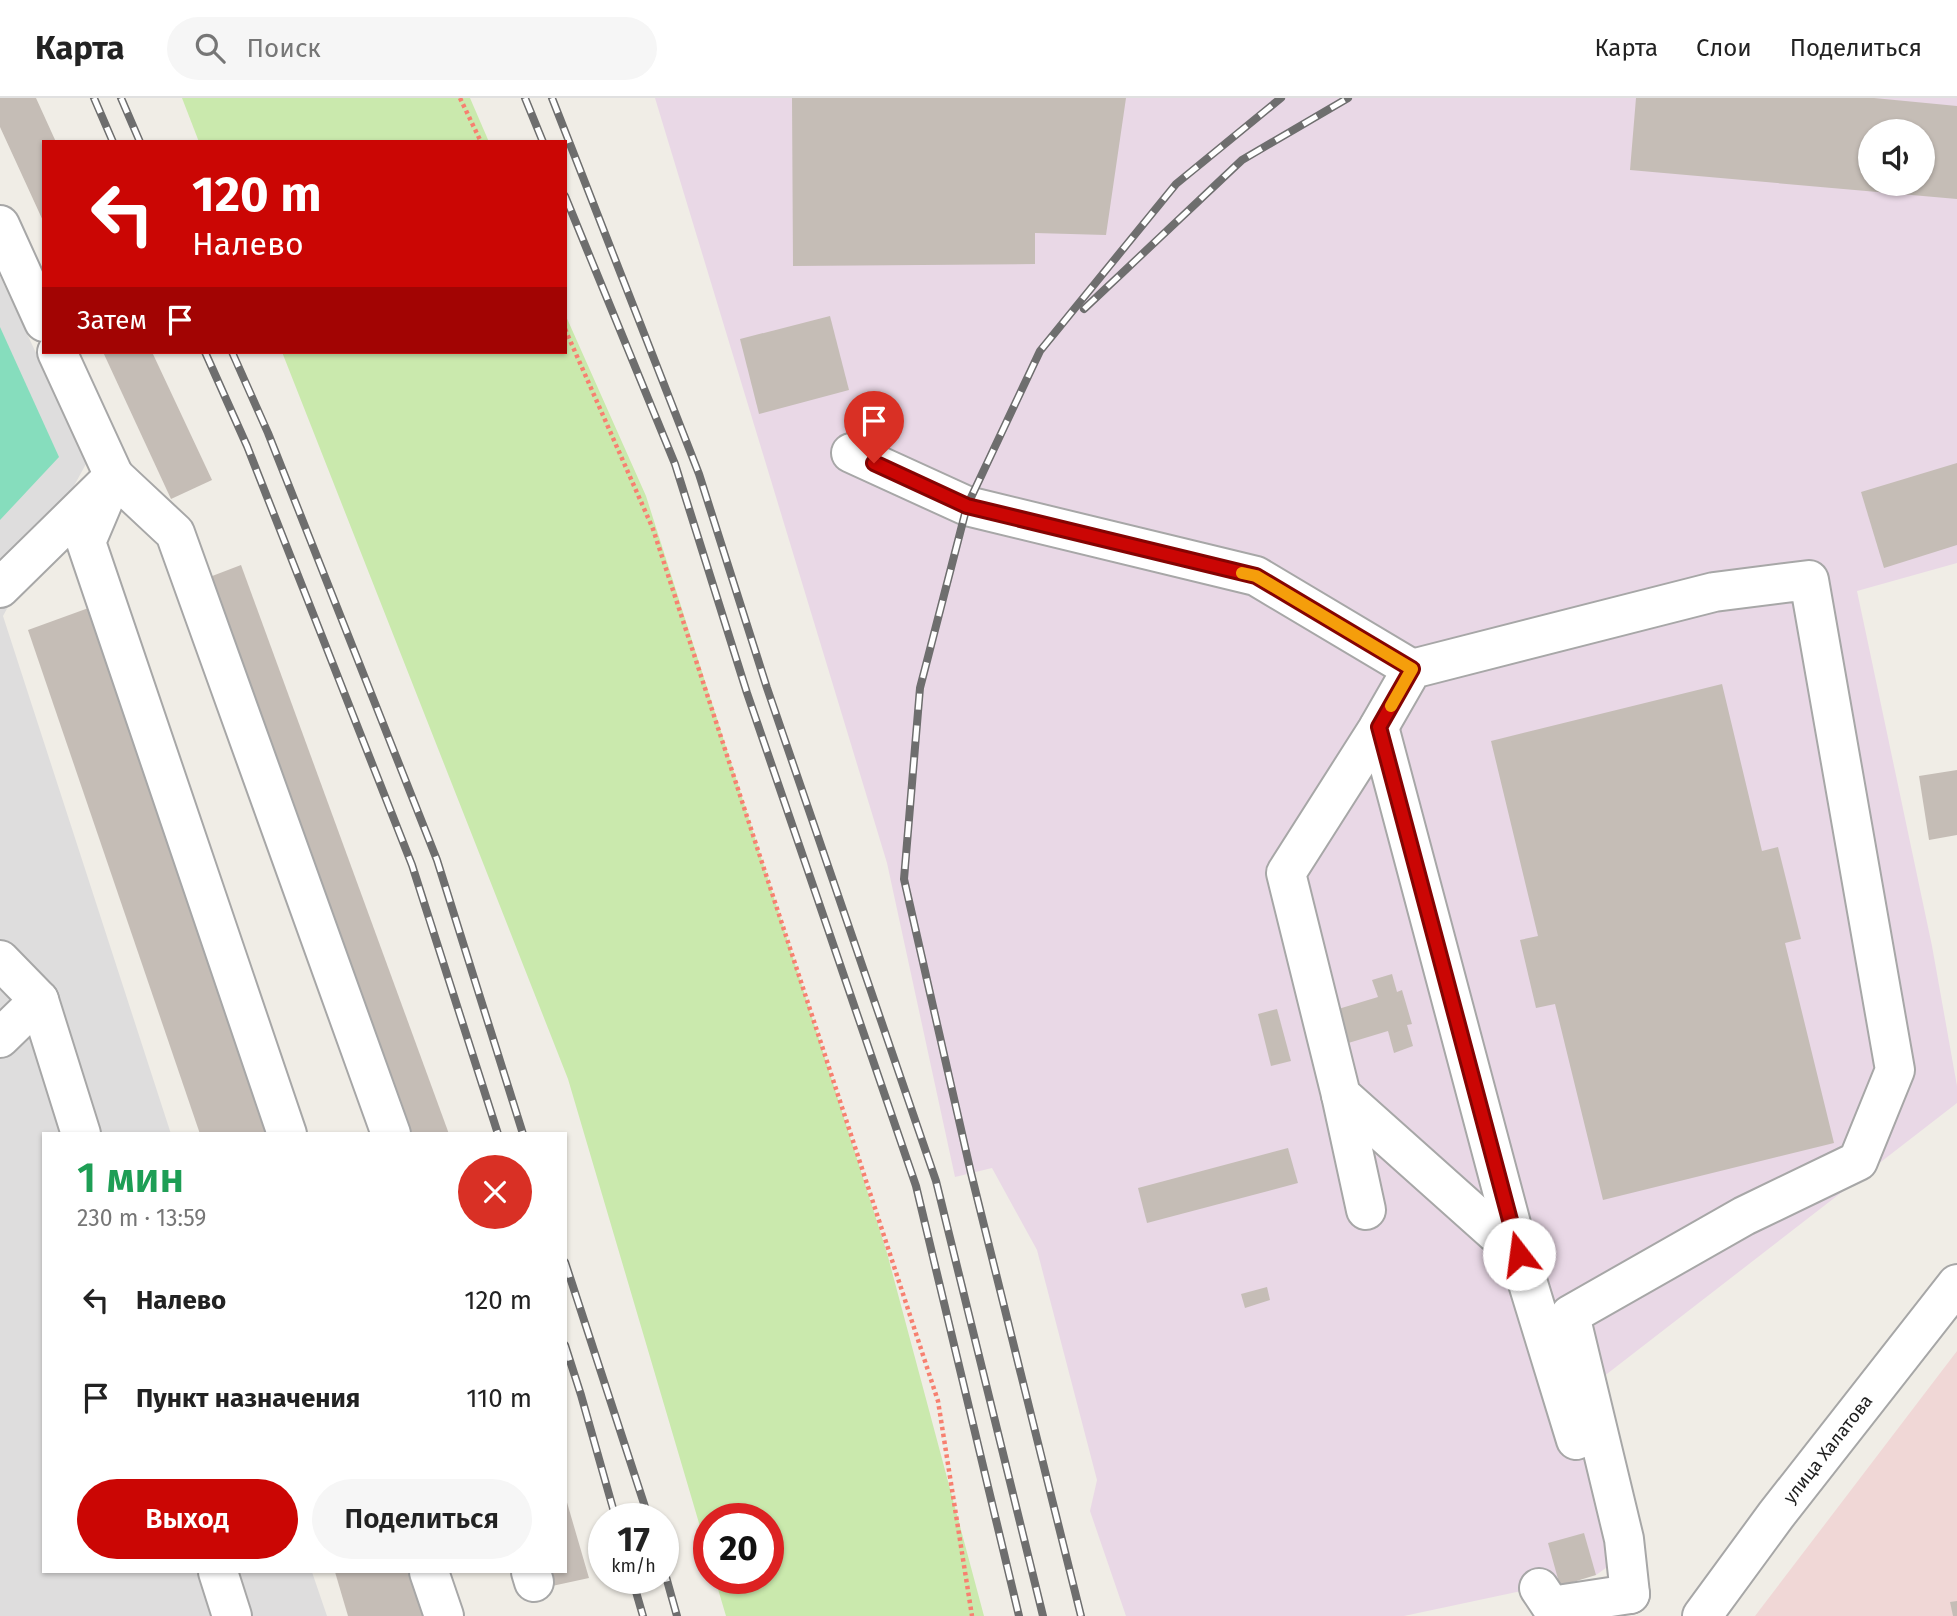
<!DOCTYPE html>
<html lang="ru">
<meta charset="utf-8">
<style>
body{margin:0;font-family:"Fira Sans",sans-serif;background:#f6f6f6;color:#222;height:100vh;display:flex;flex-direction:column;font-size:26px;white-space:nowrap}
*{box-sizing:border-box;margin:0}
p{font-size:23px;color:#767676}
.icon{flex:none;width:38px;height:38px;fill:none;stroke:currentColor;stroke-width:2;stroke-linecap:round;stroke-linejoin:round}
.map{position:relative;flex:1;overflow:hidden}
.sheet{position:absolute;left:42px;top:1034px;width:525px;height:441px;display:flex;flex-direction:column;background:#fff;border-radius:0px;box-shadow:0 2px 5px #0004}
.sheet>*{flex:none}
.banner{position:absolute;left:42px;top:42px;width:525px;height:214px;border-radius:0px;box-shadow:0 2px 5px #0004;background:#cb0604;color:#fff;overflow:hidden}
.controls{position:absolute;left:1858px;top:21px;display:grid;gap:14px}
.controls a{display:grid;place-items:center;width:77px;height:77px;border-radius:50%;background:#fff;box-shadow:0 2px 5px #0004;font-size:35px}
.speed{position:absolute;left:588px;top:1405px;display:flex;gap:14px;font-size:35px;font-weight:700;text-align:center}
.speed>*{display:grid;place-content:center;width:91px;height:91px;border-radius:50%;background:#fff;box-shadow:0 2px 5px #0004;line-height:1}
.speed small{font-size:18px;font-weight:400}
.speed .limit{border:10px solid #d22;background:#fff;color:#111}
.pin{position:absolute;display:grid;place-items:center;width:60px;height:60px;color:#fff;margin:-72px -30px;border-radius:50% 50% 50% 0;rotate:-45deg;box-shadow:0 0 7px #0007}
.pin .icon{rotate:45deg}
.me{position:absolute;width:77px;margin:-38px;rotate:345deg;stroke-linejoin:round;filter:drop-shadow(0 0 5px #0008)}
.turn{display:flex;align-items:center;gap:24px;height:147px;padding:0 35px;font-size:32px}
.turn .icon{width:91px;height:91px;stroke-width:2.5}
.turn b{display:block;font-size:49px;line-height:60px}
.then{display:flex;align-items:center;height:66px;padding:0 35px;background:#0003;gap:14px;font-size:26px}
.round{display:grid;place-items:center;flex:none;width:74px;height:74px;border-radius:37px;background:#f6f6f6}
.headline{display:flex;align-items:center;justify-content:space-between;height:119px;padding:0 35px}
h1{font-size:42px;font-weight:600;line-height:52px;color:#1e9e55}
.primary-button{display:flex;gap:14px;margin-top:auto;padding:14px 35px}
.primary-button a{flex:1;height:80px;border-radius:42px;background:#cb0604;color:#fff;font-size:28px;font-weight:600;line-height:80px;text-align:center}
.primary-button a+a{background:#f6f6f6;color:#222}
ul{padding:0;list-style:none}
li{display:flex;align-items:center;gap:21px;height:98px;padding:0 35px}
li div{flex:1}
li b{display:block;font-size:26px}
li em{font-style:normal}
header{display:flex;align-items:center;gap:42px;box-sizing:border-box;height:98px;padding:0 35px;background:#fff;border-bottom:2px solid #e0e0e0}
header strong{font-size:33px}
nav{display:flex;gap:38px;margin-inline-start:auto;font-size:24px}
.search{width:490px;height:63px;background:#f6f6f6;display:flex;align-items:center;gap:18px;box-sizing:border-box;padding:0 24px;border-radius:38px;color:#767676;font-size:26px}
.map>svg:first-child{display:block}
.residential{fill:#dedddd}
.commercial{fill:#f0d7d6}
.industrial{fill:#e9d8e6;fill-rule:evenodd}
.grass{fill:#cae9ad}
.pitch{fill:#86ddbd}
.building{fill:#c5bdb6;fill-rule:evenodd}
.lines{fill:none;stroke-linecap:round;stroke-linejoin:round}
.minor-casing{stroke:#a7a7a7;stroke-width:42}
.path{stroke:#f78070;stroke-width:4.5;stroke-dasharray:3.5 3.5;stroke-linecap:butt}
.minor{stroke:#fff;stroke-width:38}
.rail-casing{stroke:#6e6e6e;stroke-width:8}
.rail{stroke:#fff;stroke-width:5;stroke-dasharray:16;stroke-linecap:butt}
.route-casing{stroke:#840403;stroke-width:18}
.route{stroke:#cb0604;stroke-width:12}
.slow{stroke:#f59e0b;stroke-width:12}
.labels{text-anchor:middle;dominant-baseline:central;stroke-width:5;stroke-linejoin:round;paint-order:stroke}
.street-label{font-size:18px;fill:#202020;stroke:#fff}
</style>
<header>
<strong>Карта</strong>
<div class="search"><svg class="icon" aria-label="search" viewBox="0 0 24 24"><circle cx="10" cy="10" r="6"/><path d="M15 15l6 6"/></svg>Поиск</div>
<nav><a>Карта</a><a>Слои</a><a>Поделиться</a></nav>
</header>
<div class="map">
<svg width="1957" height="1518" viewBox="0 0 1957 1518">
<rect width="100%" height="100%" fill="#f0ede6"/>
<path class="residential" d="M 0,178 L 87,364 L 3,518 L 171,1036 L 44,1036 L 44,1474 L 312,1474 L 327,1518 L 0,1518 Z"/>
<path class="commercial" d="M 1957,1253 L 1957,1518 L 1755,1518 Z"/>
<path class="industrial" d="M 655,0 L 1957,0 L 1957,465 L 1857,493 L 1932,848 L 1957,988 L 1957,1005 L 1603,1279 L 1644,1443 L 1596,1477 L 1404,1518 L 1126,1518 L 1090,1413 L 1097,1382 L 1037,1152 L 992,1070 L 955,1079 L 887,765 ZM 1871,33 L 1923,33 L 1923,86 L 1871,86 Z"/>
<g class="grass">
<path d="M 182,0 L 470,0 L 489,44 L 199,44 Z"/>
<path d="M 565,216 L 646,398 L 887,1155 L 984,1518 L 726,1518 L 715,1481 L 768,1480 L 768,1421 L 709,1421 L 709,1459 L 568,981 L 282,254 L 565,254 Z"/>
</g>
<path class="pitch" d="M 0,229 L 59,359 L 0,422 Z"/>
<g class="building">
<path d="M 0,0 L 36,0 L 56,44 L 44,44 L 44,125 L 0,29 Z"/>
<path d="M 792,0 L 1126,0 L 1106,137 L 1035,135 L 1035,166 L 793,168 Z"/>
<path d="M 1636,0 L 1874,0 L 1957,8 L 1957,101 L 1630,72 ZM 1871,33 L 1923,33 L 1923,86 L 1871,86 Z"/>
<path d="M 830,218 L 849,292 L 759,316 L 740,241 Z"/>
<path d="M 103,254 L 152,254 L 212,382 L 171,401 Z"/>
<path d="M 1957,365 L 1957,447 L 1884,470 L 1861,394 Z"/>
<path d="M 241,467 L 449,1036 L 410,1036 L 207,480 Z"/>
<path d="M 94,508 L 273,1036 L 200,1036 L 28,532 Z"/>
<path d="M 1722,586 L 1762,753 L 1778,749 L 1801,841 L 1785,845 L 1834,1045 L 1603,1102 L 1555,906 L 1536,910 L 1520,842 L 1538,838 L 1491,643 Z"/>
<path d="M 1957,672 L 1957,737 L 1929,742 L 1919,678 Z"/>
<path d="M 1392,876 L 1397,894 L 1402,892 L 1412,926 L 1407,927 L 1413,948 L 1394,955 L 1388,933 L 1345,946 L 1335,912 L 1378,899 L 1372,882 Z"/>
<path d="M 1277,911 L 1291,963 L 1271,968 L 1258,916 Z"/>
<path d="M 1288,1050 L 1298,1085 L 1147,1125 L 1138,1090 Z"/>
<path d="M 1267,1189 L 1270,1202 L 1245,1210 L 1241,1196 Z"/>
<path d="M 566,1401 L 589,1480 L 552,1488 L 548,1474 L 565,1474 Z"/>
<path d="M 1584,1435 L 1596,1477 L 1560,1488 L 1548,1445 Z"/>
<path d="M 335,1474 L 412,1474 L 426,1518 L 348,1518 Z"/>
<path d="M 1957,1503 L 1957,1518 L 1953,1518 L 1950,1504 Z"/>
</g>
<g class="lines">
<defs>
<g id="minor">
<path d="M 0,127 L 44,224"/>
<path d="M 57,254 L 114,378 L 86,444 L 287,1036"/>
<path d="M 851,355 L 967,408 L 1256,478 L 1412,571"/>
<path d="M 0,490 L 114,378 L 175,435 L 391,1036"/>
<path d="M 1379,629 L 1519,1156 L 1576,1342"/>
<path d="M 0,862 L 39,902 L 81,1036"/>
<path d="M 0,940 L 39,902"/>
<path d="M 1341,997 L 1366,1112"/>
<path d="M 1519,1156 L 1341,997 L 1286,775 L 1377,632 L 1412,571 L 1714,494 L 1809,482 L 1895,972 L 1858,1063 L 1744,1118 L 1570,1217 L 1624,1441 L 1630,1496"/>
<path d="M 218,1474 L 232,1518"/>
<path d="M 429,1474 L 444,1518"/>
<path d="M 531,1474 L 534,1484"/>
<path d="M 1539,1490 L 1551,1508 L 1630,1496"/>
<path d="M 1702,1518 L 1776,1417 L 1957,1186"/>
</g>
</defs>
<use href="#minor" class="minor-casing"/>
<g class="path">
<path d="M 460,0 L 481,44"/>
<path d="M 565,231 L 653,431 L 938,1303 L 972,1518"/>
</g>
<use href="#minor" class="minor"/>
<defs>
<g id="rail">
<path d="M 94,0 L 113,44"/>
<path d="M 121,0 L 140,44"/>
<path d="M 525,0 L 543,44"/>
<path d="M 552,0 L 699,376 L 767,590 L 936,1083 L 1043,1518"/>
<path d="M 565,98 L 675,366 L 747,595 L 916,1088 L 1019,1518"/>
<path d="M 1084,211 L 1242,62 L 1348,0"/>
<path d="M 205,254 L 247,348 L 412,767 L 498,1036"/>
<path d="M 232,254 L 268,335 L 437,762 L 523,1036"/>
<path d="M 565,1164 L 649,1421"/>
<path d="M 565,1247 L 581,1297 L 616,1421"/>
<path d="M 663,1468 L 677,1518"/>
<path d="M 632,1480 L 643,1518"/>
<path d="M 1081,1518 L 971,1075 L 904,781 L 920,590 L 967,408 L 1040,253 L 1176,86 L 1281,0"/>
</g>
</defs>
<use href="#rail" class="rail-casing"/>
<use href="#rail" class="rail"/>
</g>
<g class="lines">
<defs>
<path id="route" d="M 874,365 L 967,408 L 1256,478 L 1412,571 L 1379,629 L 1519,1156"/>
</defs>
<use href="#route" class="route-casing"/>
<use href="#route" class="route"/>
<path class="slow" d="M 1242,475 L 1256,478 L 1412,571 L 1391,608"/>
</g>
<g class="labels">
<g class="street-label">
<text transform="translate(1828 1351) rotate(-52)">улица Халатова</text>
</g>
</g>
</svg>
<div class="controls">
<a><svg class="icon" aria-label="sound" viewBox="0 0 24 24"><path d="M4 9h4l5-4v14l-5-4H4zM17 9q2 3 0 6"/></svg></a>
</div>
<div class="speed"><div>17<small>km/h</small></div><div class="limit">20</div></div>
<div class="pin" style="left:874px;top:365px;background:#d93025"><svg class="icon" aria-label="arrive" viewBox="0 0 24 24"><path d="M6 21V4h12l-3 4 3 4H6"/></svg></div>
<svg class="me" style="left:1519px;top:1156px" viewBox="-20 -20 40 40"><circle r="19" fill="#fff"/><path d="M0-13L10 11 0 6-10 11z" fill="#cb0604"/></svg>
<div class="banner">
<div class="turn"><svg class="icon" aria-label="left" viewBox="0 0 24 24"><path d="M17 20v-9H6M10 6l-5 5 5 5"/></svg><div><b>120 m</b>Налево</div></div>
<div class="then">Затем<svg class="icon" aria-label="arrive" viewBox="0 0 24 24"><path d="M6 21V4h12l-3 4 3 4H6"/></svg></div>
</div>
<section class="sheet">
<div class="headline"><div><h1>1 мин</h1><p>230 m · 13:59</p></div><a class="round" style="background:#d93025;color:#fff"><svg class="icon" aria-label="close" viewBox="0 0 24 24"><path d="M6 6l12 12M18 6L6 18"/></svg></a></div>
<ul>
<li><svg class="icon" aria-label="left" viewBox="0 0 24 24"><path d="M17 20v-9H6M10 6l-5 5 5 5"/></svg><div><b>Налево</b></div><em>120 m</em></li>
<li><svg class="icon" aria-label="arrive" viewBox="0 0 24 24"><path d="M6 21V4h12l-3 4 3 4H6"/></svg><div><b>Пункт назначения</b></div><em>110 m</em></li>
</ul>
<div class="primary-button"><a>Выход</a><a>Поделиться</a></div>
</section>
</div>
